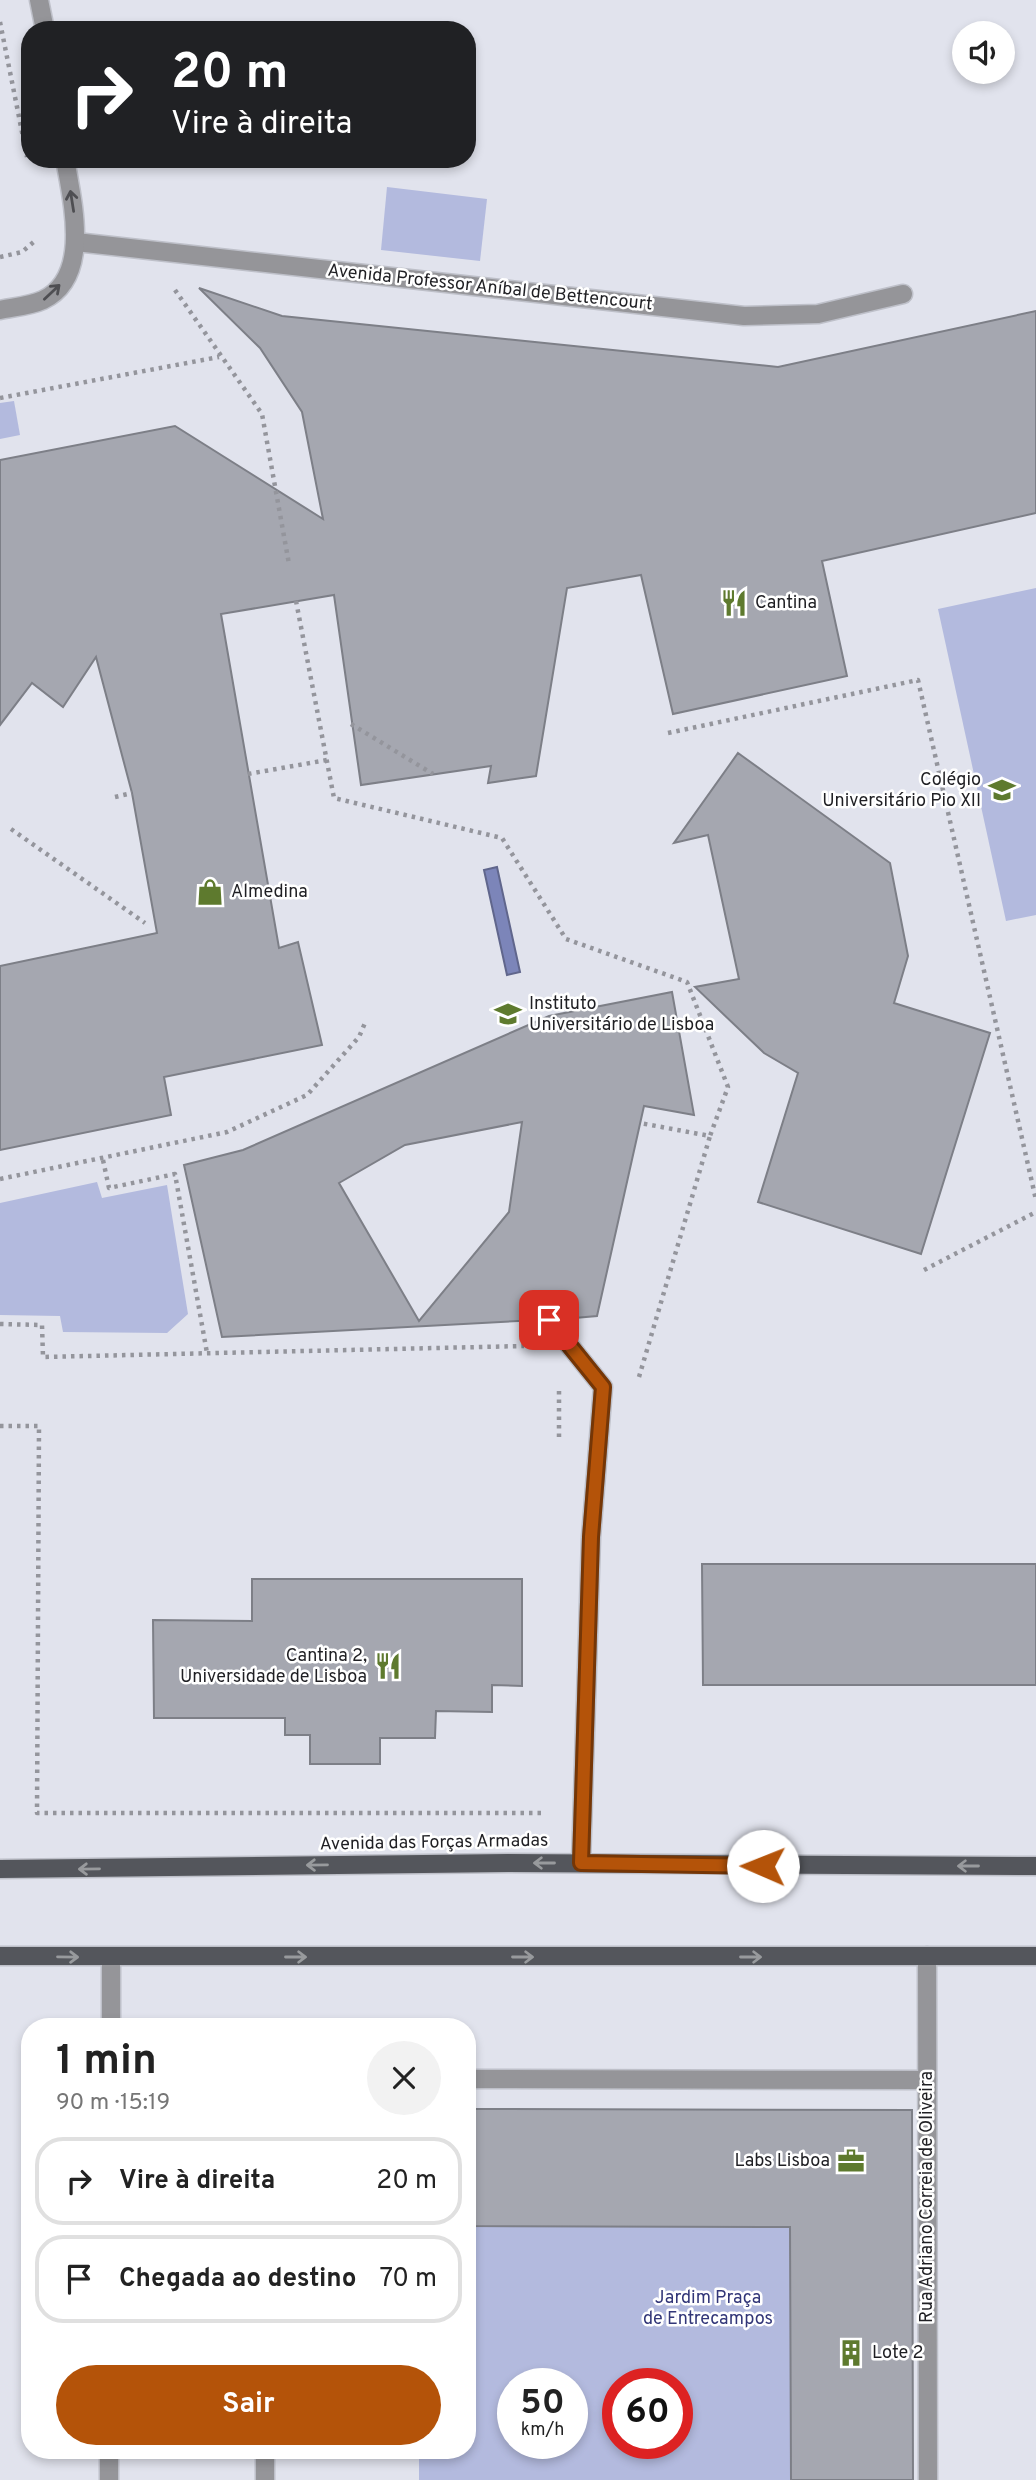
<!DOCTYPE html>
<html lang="pt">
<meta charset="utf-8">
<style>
body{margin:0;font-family:Overpass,sans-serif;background:#f2f2f2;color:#222;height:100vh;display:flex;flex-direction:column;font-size:26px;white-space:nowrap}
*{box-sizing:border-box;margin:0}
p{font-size:23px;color:#767676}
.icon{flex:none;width:38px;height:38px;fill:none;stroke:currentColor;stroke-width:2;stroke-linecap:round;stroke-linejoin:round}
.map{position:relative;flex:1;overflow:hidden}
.panel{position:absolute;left:21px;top:2018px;width:455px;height:441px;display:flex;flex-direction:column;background:#fff;border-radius:28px;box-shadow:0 4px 10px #0003}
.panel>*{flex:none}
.banner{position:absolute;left:21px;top:21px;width:455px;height:147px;border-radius:28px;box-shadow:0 4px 10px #0003;background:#202124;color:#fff;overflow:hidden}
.controls{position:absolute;left:952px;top:21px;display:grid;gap:14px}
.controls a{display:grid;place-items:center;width:63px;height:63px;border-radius:50%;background:#fff;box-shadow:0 4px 10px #0003;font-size:35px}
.speed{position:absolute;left:497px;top:2368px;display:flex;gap:14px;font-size:35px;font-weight:700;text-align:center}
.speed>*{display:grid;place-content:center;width:91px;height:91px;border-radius:50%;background:#fff;box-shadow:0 4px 10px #0003;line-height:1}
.speed small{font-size:18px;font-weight:400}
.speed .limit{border:10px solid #d22;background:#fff;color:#111}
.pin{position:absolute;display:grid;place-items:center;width:60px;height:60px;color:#fff;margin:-30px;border-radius:14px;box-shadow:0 4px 10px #0006}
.me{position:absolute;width:77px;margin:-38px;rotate:271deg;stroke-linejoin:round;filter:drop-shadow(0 0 5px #0008)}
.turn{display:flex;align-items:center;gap:24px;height:147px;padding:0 35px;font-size:32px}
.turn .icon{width:91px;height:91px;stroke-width:2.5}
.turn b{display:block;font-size:49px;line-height:60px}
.round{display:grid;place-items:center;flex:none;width:74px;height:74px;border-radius:37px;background:#f2f2f2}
.summary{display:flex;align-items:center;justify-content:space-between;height:119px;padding:0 35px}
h1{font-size:42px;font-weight:700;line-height:52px}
.action{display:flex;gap:14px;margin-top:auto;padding:14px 35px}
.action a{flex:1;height:80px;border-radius:42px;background:#b45309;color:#fff;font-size:28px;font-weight:700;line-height:80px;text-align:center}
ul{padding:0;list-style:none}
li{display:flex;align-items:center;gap:21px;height:88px;margin:0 14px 10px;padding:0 21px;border:4px solid #e0e0e0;border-radius:28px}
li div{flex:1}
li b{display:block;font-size:26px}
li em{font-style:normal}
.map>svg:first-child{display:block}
.green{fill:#b3bade;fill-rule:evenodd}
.water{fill:#7c85b9;stroke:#60668c;stroke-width:2}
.building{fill:#a5a7b0;stroke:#7d7f87;stroke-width:2;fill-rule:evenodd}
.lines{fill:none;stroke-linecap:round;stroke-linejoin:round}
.lane-casing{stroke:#bec0c9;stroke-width:21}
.street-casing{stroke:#bec0c9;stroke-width:21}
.primary-casing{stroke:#bec0c9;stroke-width:21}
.path{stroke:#94959c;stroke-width:4.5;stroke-dasharray:3.5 5;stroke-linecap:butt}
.lane{stroke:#959599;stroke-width:18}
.street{stroke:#959599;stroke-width:18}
.primary{stroke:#54565c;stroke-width:18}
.oneway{stroke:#4e4e52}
.oneway2{stroke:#989a9d}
.route-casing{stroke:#753606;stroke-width:18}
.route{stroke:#b45309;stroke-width:12}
.labels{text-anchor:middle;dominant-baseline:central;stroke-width:5;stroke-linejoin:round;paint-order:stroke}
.street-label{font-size:18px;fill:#1f1f23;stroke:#fff}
.poi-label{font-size:18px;fill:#1f1f23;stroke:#fff;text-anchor:start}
.park-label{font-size:18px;fill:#323678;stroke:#fff}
</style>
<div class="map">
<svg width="1036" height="2480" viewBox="0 0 1036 2480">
<rect width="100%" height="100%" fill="#e1e3ed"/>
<g class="green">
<path d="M 387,187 L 487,199 L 480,261 L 381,250 Z"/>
<path d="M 14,401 L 20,435 L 0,439 L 0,403 Z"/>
<path d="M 1036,588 L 1036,915 L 1006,921 L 938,609 Z"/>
<path d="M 97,1182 L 102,1198 L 167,1185 L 188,1314 L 167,1333 L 63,1332 L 60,1316 L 0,1315 L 0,1203 Z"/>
<path d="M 467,2226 L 790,2227 L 791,2480 L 419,2480 L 419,2450 L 467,2450 ZM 513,2384 L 572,2384 L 572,2443 L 513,2443 ZM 618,2384 L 677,2384 L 677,2443 L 618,2443 Z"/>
</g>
<path class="water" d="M 497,867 L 520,972 L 507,975 L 484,870 Z"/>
<g class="building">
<path d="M 199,288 L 282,316 L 778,367 L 1036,311 L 1036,513 L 822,561 L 847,676 L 673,714 L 641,575 L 567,588 L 536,776 L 488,783 L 491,766 L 361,785 L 334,595 L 221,614 L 279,948 L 298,942 L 322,1045 L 164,1077 L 171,1115 L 0,1150 L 0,966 L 157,933 L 132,793 L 96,657 L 63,707 L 32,683 L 0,725 L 0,460 L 175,426 L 323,519 L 302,412 L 260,348 Z"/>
<path d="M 738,753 L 890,863 L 908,956 L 894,1003 L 990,1033 L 921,1254 L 758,1202 L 798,1073 L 764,1053 L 695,987 L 739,979 L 708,835 L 674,843 Z"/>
<path d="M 672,992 L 694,1115 L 644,1106 L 597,1316 L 563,1319 L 554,1310 L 548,1309 L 541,1312 L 538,1320 L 222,1337 L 184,1165 L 243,1150 L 549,1016 ZM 522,1122 L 509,1212 L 419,1321 L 339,1183 L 405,1145 Z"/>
<path d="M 702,1564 L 1036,1564 L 1036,1685 L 703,1685 Z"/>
<path d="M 252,1579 L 522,1579 L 522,1686 L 492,1685 L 492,1712 L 436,1711 L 435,1738 L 380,1738 L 380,1764 L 310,1764 L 310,1735 L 285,1735 L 285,1718 L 154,1718 L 153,1620 L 252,1621 Z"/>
<path d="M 467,2109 L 912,2110 L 913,2480 L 791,2480 L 790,2227 L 467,2226 Z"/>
</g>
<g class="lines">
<defs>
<path id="lane" d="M 549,1320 L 603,1387 L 591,1537 L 581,1863"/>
<g id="street">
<path d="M 39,0 L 45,30"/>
<path d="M 76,242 L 744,316 L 818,314 L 903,294"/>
<path d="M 0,310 C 14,307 30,306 43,300 C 92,277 72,200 65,159"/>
<path d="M 927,1956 L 928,2480"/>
<path d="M 111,1958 L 111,2026"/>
<path d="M 467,2079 L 927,2080"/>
<path d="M 109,2480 L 109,2450"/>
<path d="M 265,2480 L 265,2450"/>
</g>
<g id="primary">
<path d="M 0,1869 L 508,1863 L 1036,1866"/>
<path d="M 0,1956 L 1036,1956"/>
</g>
</defs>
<use href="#lane" class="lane-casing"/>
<use href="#street" class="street-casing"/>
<use href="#primary" class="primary-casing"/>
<g class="path">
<path d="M 0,22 L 27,157"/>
<path d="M 0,257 L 22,252 L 36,240"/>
<path d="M 175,290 L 262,414 L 289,564"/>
<path d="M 0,398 L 219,357"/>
<path d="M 296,601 L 334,798 L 502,838 L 566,939 L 687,982 L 728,1087 L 710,1136 L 640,1123"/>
<path d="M 351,724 L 433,774"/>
<path d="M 668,733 L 918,680 L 1036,1200"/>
<path d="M 248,774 L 327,760"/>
<path d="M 115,797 L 132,793"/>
<path d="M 11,829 L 145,923"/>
<path d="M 103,1160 L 109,1188 L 175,1174 L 207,1353"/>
<path d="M 0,1179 L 227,1132 L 307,1095 L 359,1037 L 365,1023"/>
<path d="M 924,1270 L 1036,1212"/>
<path d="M 0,1324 L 42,1325 L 43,1357 L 524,1346"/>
<path d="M 639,1377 L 710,1136"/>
<path d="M 559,1391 L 559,1438"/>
<path d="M 0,1426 L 39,1426 L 37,1813 L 545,1813"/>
</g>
<use href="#lane" class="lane"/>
<use href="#street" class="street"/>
<use href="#primary" class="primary"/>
</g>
<defs><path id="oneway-shaft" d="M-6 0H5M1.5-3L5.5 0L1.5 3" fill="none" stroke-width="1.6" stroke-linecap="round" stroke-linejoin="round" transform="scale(1.75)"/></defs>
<g class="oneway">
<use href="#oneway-shaft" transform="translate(72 201) rotate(-99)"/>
<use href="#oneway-shaft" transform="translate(52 292) rotate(-43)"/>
</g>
<g class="oneway2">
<use href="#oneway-shaft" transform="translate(544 1863) rotate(180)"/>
<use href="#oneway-shaft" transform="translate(317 1865) rotate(179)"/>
<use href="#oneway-shaft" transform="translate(968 1866) rotate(-180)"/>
<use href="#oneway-shaft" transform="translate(89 1869) rotate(179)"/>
<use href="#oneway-shaft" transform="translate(68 1957) rotate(1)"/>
<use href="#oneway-shaft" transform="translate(296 1957)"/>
<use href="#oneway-shaft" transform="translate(523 1957)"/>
<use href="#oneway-shaft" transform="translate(751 1957)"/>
</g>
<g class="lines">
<defs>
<path id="route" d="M 549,1320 L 603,1387 L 591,1537 L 581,1863 L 763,1866"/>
</defs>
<use href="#route" class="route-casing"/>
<use href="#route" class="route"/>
</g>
<defs>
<symbol id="restaurant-bare" viewBox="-9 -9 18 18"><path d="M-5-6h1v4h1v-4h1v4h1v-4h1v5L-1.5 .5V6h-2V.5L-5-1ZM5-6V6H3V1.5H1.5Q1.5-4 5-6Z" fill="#5e7a2e" stroke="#fff" stroke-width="2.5" paint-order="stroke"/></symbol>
<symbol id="university-bare" viewBox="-9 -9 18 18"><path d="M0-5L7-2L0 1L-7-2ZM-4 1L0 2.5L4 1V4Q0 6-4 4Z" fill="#5e7a2e" stroke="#fff" stroke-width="2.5" paint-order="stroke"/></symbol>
<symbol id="shop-bare" viewBox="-9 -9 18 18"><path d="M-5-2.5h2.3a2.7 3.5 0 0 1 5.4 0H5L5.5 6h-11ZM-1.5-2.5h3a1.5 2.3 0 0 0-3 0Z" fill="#5e7a2e" stroke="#fff" stroke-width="2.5" paint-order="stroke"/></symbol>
<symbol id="office-bare" viewBox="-9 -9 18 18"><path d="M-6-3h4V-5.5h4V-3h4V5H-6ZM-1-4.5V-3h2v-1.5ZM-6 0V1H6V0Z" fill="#5e7a2e" stroke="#fff" stroke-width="2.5" paint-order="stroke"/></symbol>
<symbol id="building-bare" viewBox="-9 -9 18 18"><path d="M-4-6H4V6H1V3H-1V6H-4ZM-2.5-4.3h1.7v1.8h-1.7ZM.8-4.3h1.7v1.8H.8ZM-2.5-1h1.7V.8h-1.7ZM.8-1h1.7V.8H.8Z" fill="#5e7a2e" stroke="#fff" stroke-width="2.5" paint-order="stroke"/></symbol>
</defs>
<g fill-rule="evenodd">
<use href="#restaurant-bare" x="715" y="584" width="38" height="38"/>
<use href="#university-bare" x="983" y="771" width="38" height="38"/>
<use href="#shop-bare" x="191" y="873" width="38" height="38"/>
<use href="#university-bare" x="489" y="995" width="38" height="38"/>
<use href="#restaurant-bare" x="369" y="1647" width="38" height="38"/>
<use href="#office-bare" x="832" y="2142" width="38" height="38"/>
<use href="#building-bare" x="832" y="2334" width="38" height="38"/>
</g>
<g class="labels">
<g class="street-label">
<text transform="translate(490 288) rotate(6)">Avenida Professor Aníbal de Bettencourt</text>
<text transform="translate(434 1843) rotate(-1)">Avenida das Forças Armadas</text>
<text transform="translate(927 2197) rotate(-90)">Rua Adriano Correia de Oliveira</text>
</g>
<g class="poi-label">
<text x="755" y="603">Cantina</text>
<text x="981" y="780" text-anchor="end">Colégio<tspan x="981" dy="21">Universitário Pio XII</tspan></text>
<text x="231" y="892">Almedina</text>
<text x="529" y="1004">Instituto<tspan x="529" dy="21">Universitário de Lisboa</tspan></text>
<text x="367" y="1656" text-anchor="end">Cantina 2,<tspan x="367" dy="21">Universidade de Lisboa</tspan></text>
<text x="830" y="2161" text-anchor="end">Labs Lisboa</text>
<text x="872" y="2353">Lote 2</text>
</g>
<g class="park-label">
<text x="708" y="2298">Jardim Praça<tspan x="708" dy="21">de Entrecampos</tspan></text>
</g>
</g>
</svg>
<div class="controls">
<a><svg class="icon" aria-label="sound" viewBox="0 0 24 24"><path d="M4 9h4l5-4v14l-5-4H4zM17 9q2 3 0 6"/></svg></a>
</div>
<div class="speed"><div>50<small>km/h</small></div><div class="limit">60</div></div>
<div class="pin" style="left:549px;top:1320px;background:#d93025"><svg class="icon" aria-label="arrive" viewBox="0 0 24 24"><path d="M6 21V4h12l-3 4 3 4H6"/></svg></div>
<svg class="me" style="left:763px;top:1866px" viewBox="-20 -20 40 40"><circle r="19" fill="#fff"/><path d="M0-13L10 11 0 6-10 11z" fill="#b45309"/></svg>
<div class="banner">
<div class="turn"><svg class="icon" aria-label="right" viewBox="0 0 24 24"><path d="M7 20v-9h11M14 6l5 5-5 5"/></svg><div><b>20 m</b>Vire à direita</div></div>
</div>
<section class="panel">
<div class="summary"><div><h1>1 min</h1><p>90 m · 15:19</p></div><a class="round"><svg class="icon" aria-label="close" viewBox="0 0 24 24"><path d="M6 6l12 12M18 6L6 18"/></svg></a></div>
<ul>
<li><svg class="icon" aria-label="right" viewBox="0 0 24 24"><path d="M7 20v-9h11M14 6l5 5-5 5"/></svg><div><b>Vire à direita</b></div><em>20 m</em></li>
<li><svg class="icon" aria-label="arrive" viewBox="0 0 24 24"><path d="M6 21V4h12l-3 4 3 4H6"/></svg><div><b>Chegada ao destino</b></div><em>70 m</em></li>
</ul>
<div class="action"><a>Sair</a></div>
</section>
</div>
